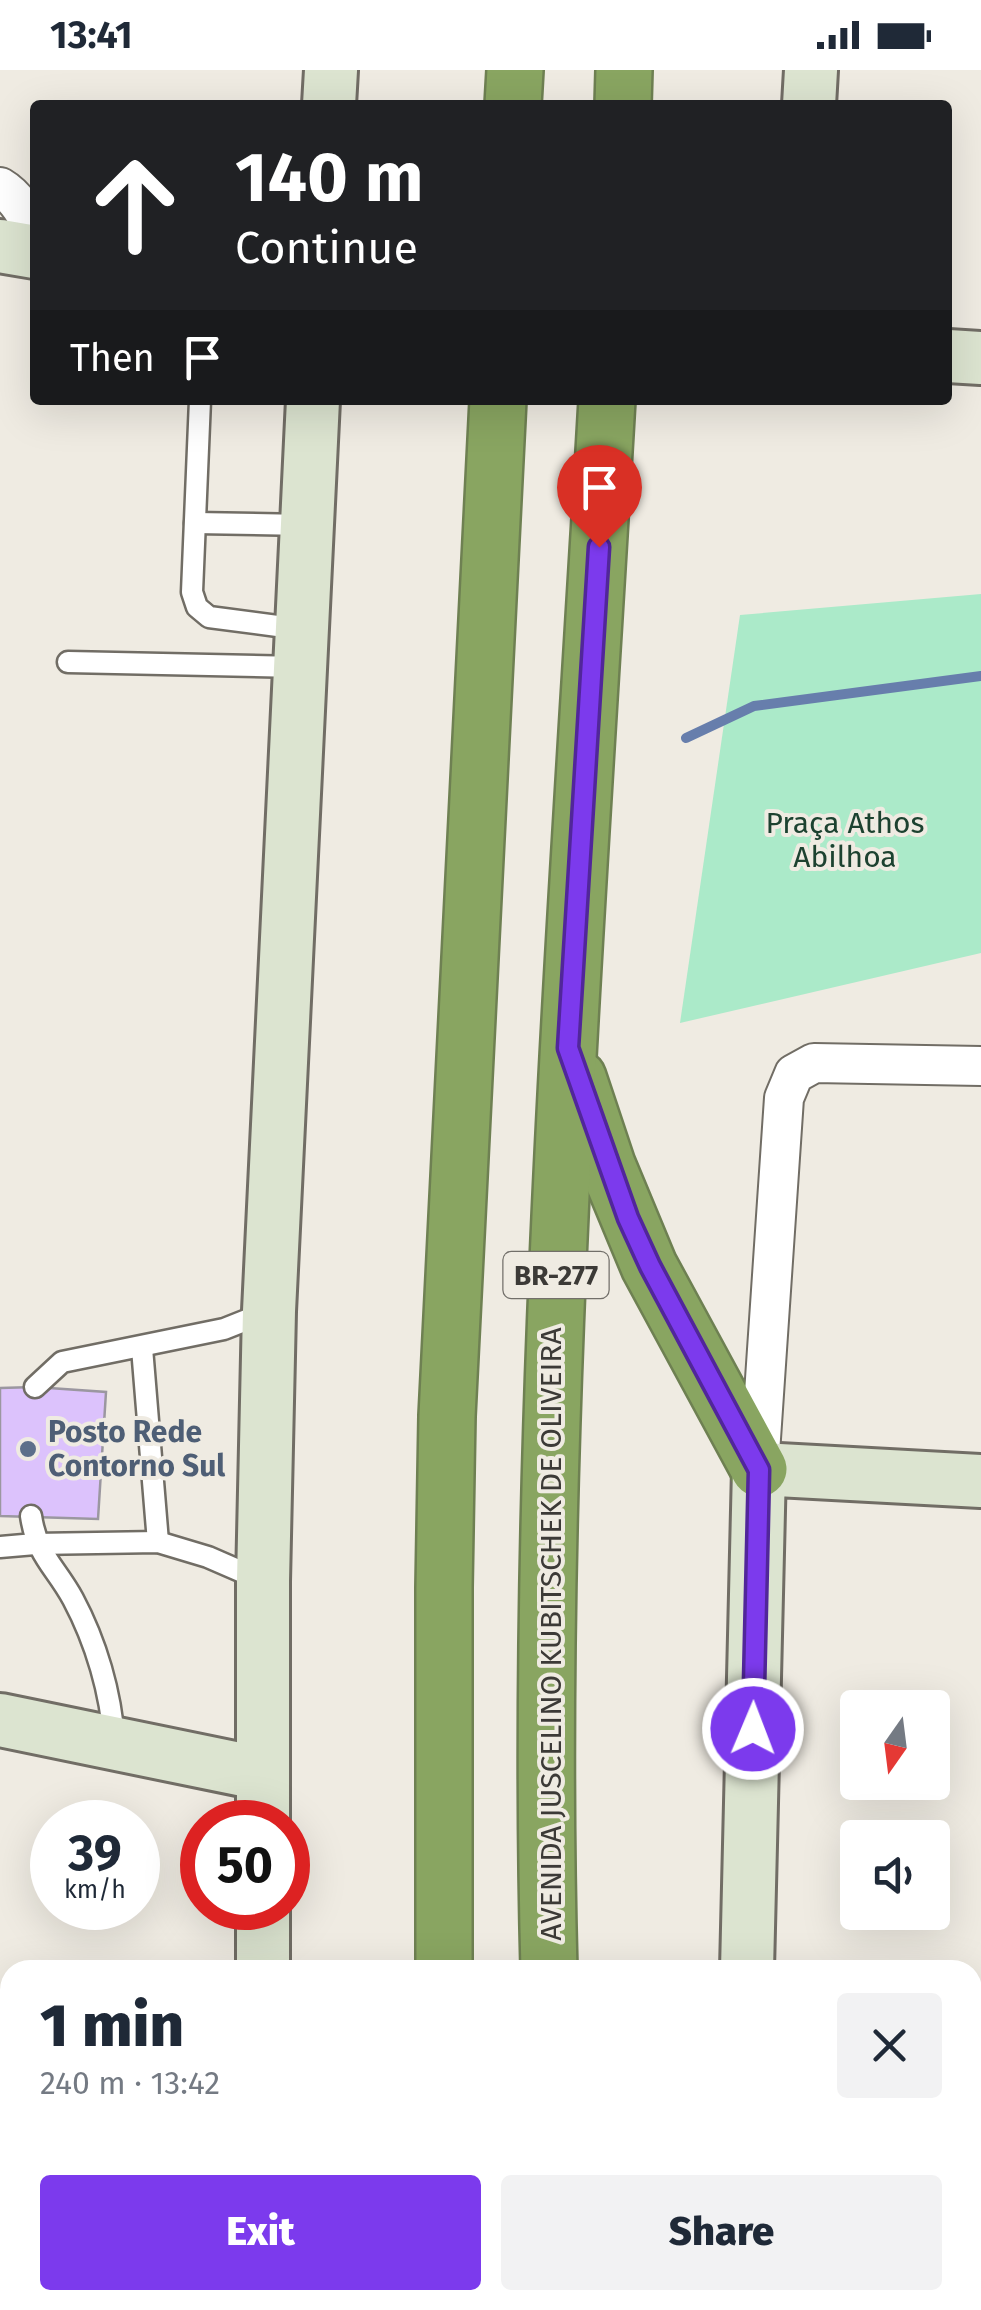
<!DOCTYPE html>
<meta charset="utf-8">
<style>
body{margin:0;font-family:"Fira Sans",sans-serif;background:#f2f2f3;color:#1f2937;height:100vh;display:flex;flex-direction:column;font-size:38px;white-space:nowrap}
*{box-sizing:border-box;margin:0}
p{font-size:32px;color:#747a83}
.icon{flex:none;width:55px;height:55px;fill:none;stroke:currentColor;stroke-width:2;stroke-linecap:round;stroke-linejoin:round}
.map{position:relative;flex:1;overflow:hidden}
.drawer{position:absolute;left:0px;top:1890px;width:982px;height:350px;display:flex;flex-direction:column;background:#fff;border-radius:30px 30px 0 0;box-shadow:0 10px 40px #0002}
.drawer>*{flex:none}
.hud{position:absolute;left:30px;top:30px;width:922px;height:305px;border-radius:10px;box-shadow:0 10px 40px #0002;background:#202124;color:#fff;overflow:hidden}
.needle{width:65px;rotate:194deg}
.tools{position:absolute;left:840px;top:1620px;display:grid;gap:20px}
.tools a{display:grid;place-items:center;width:110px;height:110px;border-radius:10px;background:#fff;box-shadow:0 10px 40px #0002;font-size:50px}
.speed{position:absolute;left:30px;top:1730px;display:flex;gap:20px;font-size:50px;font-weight:700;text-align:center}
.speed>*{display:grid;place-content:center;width:130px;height:130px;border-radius:50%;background:#fff;box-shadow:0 10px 40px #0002;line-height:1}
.speed small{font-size:25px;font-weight:400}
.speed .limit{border:15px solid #d22;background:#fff;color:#111}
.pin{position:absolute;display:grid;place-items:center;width:85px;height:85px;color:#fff;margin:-102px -42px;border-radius:50% 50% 50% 0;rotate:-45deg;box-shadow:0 0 10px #0007}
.pin .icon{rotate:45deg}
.me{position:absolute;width:110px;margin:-55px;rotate:1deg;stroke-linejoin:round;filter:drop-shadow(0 0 8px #0008)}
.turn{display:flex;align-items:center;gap:35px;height:210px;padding:0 40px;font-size:45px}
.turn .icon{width:130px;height:130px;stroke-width:2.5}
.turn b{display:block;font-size:70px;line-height:85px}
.then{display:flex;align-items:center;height:95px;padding:0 40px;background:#0003;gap:20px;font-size:38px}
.round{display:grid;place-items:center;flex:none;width:105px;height:105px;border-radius:10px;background:#f2f2f3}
.head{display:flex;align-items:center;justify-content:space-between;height:170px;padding:0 40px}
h1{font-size:60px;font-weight:800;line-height:75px}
.action{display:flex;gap:20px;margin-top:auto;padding:20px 40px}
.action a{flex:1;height:115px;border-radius:10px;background:#7c3aed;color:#fff;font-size:40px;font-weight:800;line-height:115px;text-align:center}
.action a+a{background:#f2f2f3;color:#1f2937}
.status{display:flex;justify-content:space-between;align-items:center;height:70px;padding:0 50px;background:#fff;direction:ltr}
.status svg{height:28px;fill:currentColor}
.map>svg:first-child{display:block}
.green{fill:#abeac9}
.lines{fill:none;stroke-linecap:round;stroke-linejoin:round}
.stream{stroke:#677eac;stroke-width:10}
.building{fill:#dcc2fc;stroke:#9b97a0;stroke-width:2.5}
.lane-casing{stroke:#716d65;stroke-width:25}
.street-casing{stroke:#716d65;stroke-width:42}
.secondary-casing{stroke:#716d65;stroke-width:58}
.highway-casing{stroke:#6e8052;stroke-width:60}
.lane{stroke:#fff;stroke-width:20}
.street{stroke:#fff;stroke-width:38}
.secondary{stroke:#dce4d0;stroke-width:52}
.highway{stroke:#89a561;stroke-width:55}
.route-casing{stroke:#51269a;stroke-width:25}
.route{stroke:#7c3aed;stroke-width:18}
.service-dot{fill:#5c6f8a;stroke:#efebe2;stroke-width:4}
.labels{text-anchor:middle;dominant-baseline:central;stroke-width:8;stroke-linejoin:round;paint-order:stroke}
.shield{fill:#efebe2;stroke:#726f6a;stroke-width:2.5}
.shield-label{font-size:28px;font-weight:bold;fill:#3c3a37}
.park-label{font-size:30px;fill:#1c4230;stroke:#efebe2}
.service-label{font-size:30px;font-weight:bold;fill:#4e5e75;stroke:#efebe2;text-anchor:start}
.street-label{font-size:30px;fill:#3c3a37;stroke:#efebe2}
</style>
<div class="status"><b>13:41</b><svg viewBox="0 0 49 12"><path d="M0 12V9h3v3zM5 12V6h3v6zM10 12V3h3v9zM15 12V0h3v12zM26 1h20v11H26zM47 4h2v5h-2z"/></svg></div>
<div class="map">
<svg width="981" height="2240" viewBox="0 0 981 2240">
<rect width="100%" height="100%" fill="#efebe2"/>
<path class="green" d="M 981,524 L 981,883 L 680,953 L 740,545 Z"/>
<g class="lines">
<path class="stream" d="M 686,668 L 754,636 L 981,606"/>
</g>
<path class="building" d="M 35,1317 L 106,1322 L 98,1449 L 0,1446 L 0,1318 Z"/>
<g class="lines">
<defs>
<g id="lane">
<path d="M 200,330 L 192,522 L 197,537 L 209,547 L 300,559"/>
<path d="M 195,453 L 305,455"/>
<path d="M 68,592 L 298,597"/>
<path d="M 142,1278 L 158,1472"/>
<path d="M 35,1317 L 62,1292 L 224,1259 L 267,1242"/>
<path d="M 31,1446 C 37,1486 55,1496 73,1529 C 96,1572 111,1623 114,1671"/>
<path d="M 0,1477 L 35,1474 L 158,1472 L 208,1487 L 261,1510"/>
</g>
<g id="street">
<path d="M 0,117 C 17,127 26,144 35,162"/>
<path d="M 759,1398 L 784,1028 L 794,1004 L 814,993 L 981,996"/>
</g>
<g id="secondary">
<path d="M 329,35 L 331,0"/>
<path d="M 809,35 L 811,0"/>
<path d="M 0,176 L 35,182"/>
<path d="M 948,286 L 981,288"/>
<path d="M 0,1650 L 263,1704"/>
<path d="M 263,1752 L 263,1511 L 269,1241 L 313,330"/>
<path d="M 263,1838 L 263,1900"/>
<path d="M 747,1900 L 759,1399 L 981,1411"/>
<path d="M 754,2230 L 754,2240"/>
</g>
<g id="highway">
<path d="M 513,35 L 515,0"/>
<path d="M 623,35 L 624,0"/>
<path d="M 578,1008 L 607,1095 L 649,1196 L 759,1399"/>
<path d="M 444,1900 L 444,1518 L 447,1346 L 498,330"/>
<path d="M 549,1900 C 535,1376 577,853 607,330"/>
<path d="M 281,2230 L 288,2240"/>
<path d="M 453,2230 L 453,2240"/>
<path d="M 561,2230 L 561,2240"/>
</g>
</defs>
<use href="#lane" class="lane-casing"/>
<use href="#street" class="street-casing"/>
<use href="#secondary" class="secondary-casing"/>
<use href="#highway" class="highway-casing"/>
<use href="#lane" class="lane"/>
<use href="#street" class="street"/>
<use href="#secondary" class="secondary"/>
<use href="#highway" class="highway"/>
</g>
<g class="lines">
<defs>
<path id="route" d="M 599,477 L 568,978 L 628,1148 L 650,1196 L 759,1400 L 753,1659"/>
</defs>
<use href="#route" class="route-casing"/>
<use href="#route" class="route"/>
</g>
<circle class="service-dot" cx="28" cy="1379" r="10"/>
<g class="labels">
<rect class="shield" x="503.5" y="1182" width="105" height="46" rx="8"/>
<g class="shield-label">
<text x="556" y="1205">BR-277</text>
</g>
<g class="park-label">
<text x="845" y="753">Praça Athos<tspan x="845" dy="34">Abilhoa</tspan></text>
</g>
<g class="service-label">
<text x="48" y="1362">Posto Rede<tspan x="48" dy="34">Contorno Sul</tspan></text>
</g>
<g class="street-label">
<text transform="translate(551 1564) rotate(-90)">AVENIDA JUSCELINO KUBITSCHEK DE OLIVEIRA</text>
</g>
</g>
</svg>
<div class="tools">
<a><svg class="needle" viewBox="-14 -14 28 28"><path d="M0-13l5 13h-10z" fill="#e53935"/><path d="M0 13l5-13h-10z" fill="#747a83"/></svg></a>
<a><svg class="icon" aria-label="sound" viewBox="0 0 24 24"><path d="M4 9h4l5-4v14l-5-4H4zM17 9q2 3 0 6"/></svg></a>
</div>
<div class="speed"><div>39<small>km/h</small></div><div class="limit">50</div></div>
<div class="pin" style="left:599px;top:477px;background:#d93025"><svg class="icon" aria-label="arrive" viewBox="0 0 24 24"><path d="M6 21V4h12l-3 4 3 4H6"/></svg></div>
<svg class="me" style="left:753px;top:1659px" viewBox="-20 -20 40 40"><circle r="17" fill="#7c3aed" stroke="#fff" stroke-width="3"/><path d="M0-11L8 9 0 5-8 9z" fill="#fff"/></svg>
<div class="hud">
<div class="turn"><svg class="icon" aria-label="ahead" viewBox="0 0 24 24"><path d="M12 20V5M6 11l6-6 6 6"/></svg><div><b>140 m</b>Continue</div></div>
<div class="then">Then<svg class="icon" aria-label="arrive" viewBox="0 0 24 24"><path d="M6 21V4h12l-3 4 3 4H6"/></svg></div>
</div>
<section class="drawer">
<div class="head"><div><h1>1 min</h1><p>240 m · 13:42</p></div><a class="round"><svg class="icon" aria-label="close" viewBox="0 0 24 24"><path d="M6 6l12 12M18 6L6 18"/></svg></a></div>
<div class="action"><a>Exit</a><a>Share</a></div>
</section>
</div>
